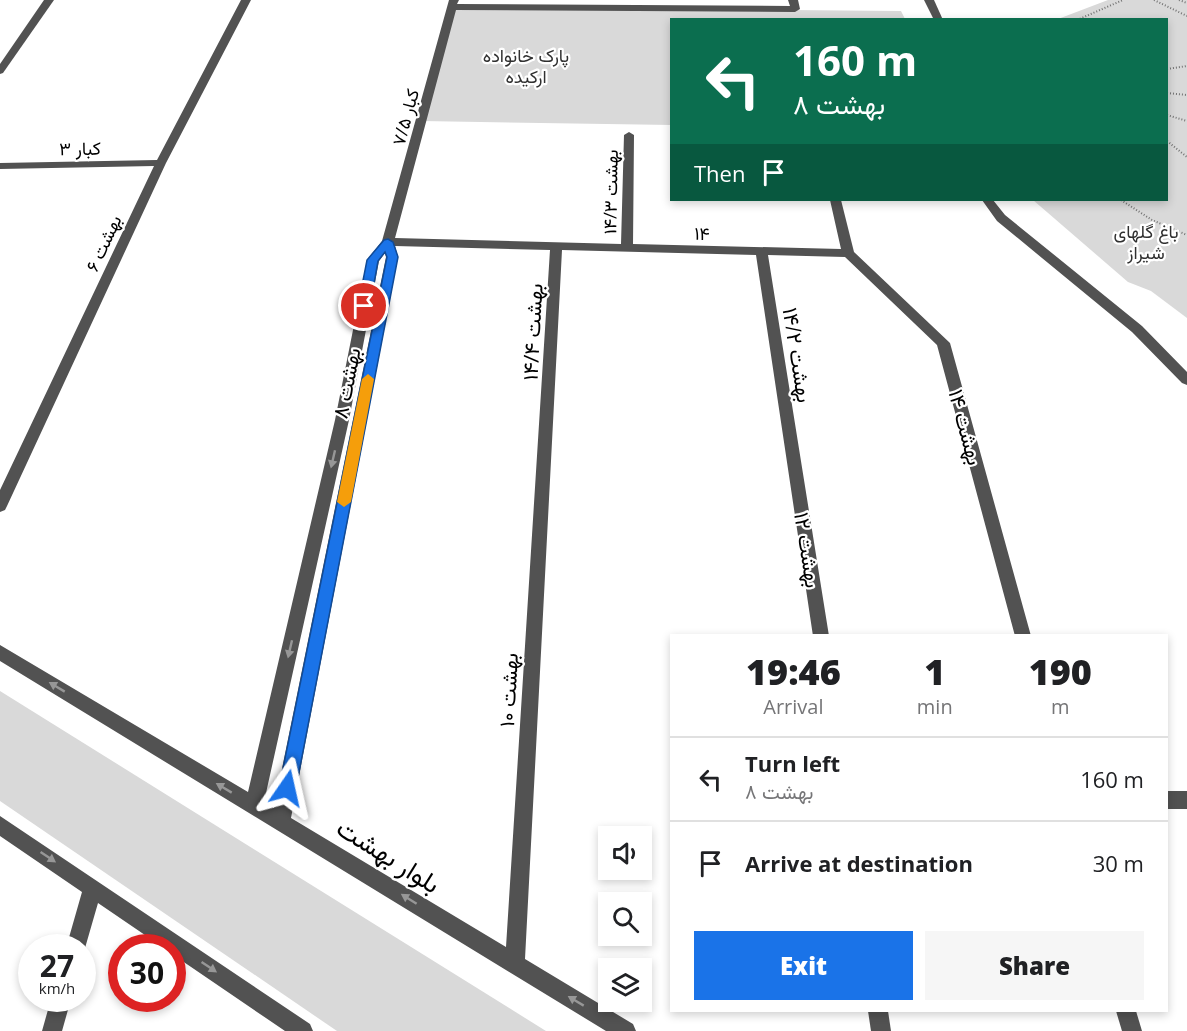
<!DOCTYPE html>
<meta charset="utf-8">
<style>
body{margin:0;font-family:"Open Sans",Vazirmatn,sans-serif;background:#f6f6f6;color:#202124;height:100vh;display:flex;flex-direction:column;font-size:22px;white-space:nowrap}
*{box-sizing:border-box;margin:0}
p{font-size:20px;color:#757577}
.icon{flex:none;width:33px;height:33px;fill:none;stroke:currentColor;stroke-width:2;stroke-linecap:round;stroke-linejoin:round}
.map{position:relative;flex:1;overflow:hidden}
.panel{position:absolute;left:670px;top:634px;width:498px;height:378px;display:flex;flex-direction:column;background:#fff;border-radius:0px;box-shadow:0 3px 9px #0003}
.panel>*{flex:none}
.banner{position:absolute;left:670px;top:18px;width:498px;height:183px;border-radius:0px;box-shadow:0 3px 9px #0003;background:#0b6e4f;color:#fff;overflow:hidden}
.buttons{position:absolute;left:598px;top:826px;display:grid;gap:12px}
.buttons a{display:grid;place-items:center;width:54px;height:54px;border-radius:0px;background:#fff;box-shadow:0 3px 9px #0003;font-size:30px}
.speed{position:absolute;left:18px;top:934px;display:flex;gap:12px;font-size:30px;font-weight:700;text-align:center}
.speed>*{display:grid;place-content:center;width:78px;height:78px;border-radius:50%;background:#fff;box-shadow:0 3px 9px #0003;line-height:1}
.speed small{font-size:15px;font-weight:400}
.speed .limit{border:9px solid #d22;background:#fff;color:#111}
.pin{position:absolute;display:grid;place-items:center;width:51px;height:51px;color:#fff;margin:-26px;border:3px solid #fff;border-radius:50%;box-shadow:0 2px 6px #0007}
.me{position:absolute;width:66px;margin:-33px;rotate:11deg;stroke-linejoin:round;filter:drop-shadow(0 0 4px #0008)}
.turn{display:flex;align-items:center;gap:21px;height:126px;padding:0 24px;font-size:27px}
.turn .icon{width:78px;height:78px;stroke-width:2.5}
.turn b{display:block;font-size:42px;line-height:51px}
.then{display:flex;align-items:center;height:57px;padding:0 24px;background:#0003;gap:12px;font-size:22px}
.eta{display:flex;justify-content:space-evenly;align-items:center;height:102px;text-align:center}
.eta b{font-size:36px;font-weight:800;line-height:42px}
.action{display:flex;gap:12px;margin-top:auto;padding:12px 24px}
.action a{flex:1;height:69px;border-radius:0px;background:#1a73e8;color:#fff;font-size:24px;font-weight:800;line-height:69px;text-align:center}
.action a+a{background:#f6f6f6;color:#202124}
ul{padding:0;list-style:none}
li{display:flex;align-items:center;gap:18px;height:84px;padding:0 24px;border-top:2px solid #e0e0e0}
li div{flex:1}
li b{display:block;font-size:22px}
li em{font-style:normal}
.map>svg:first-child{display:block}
.green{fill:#d9d9d9}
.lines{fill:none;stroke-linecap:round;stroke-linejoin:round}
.path{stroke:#747474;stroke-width:2;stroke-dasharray:1 2;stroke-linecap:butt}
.minor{fill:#525252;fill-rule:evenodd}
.oneway{fill:#979797}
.route{fill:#1a73e8;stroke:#114b97;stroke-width:1.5}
.slow{fill:#f59e0b}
.labels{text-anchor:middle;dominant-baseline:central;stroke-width:4.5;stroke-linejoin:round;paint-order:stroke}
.far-park-label{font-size:18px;fill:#303030;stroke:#fff}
.far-street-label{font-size:18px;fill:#000;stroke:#fff}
.street-label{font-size:21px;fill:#000;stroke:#fff}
.near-street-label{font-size:26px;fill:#000;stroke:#fff}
</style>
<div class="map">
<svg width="1187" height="1031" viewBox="0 0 1187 1031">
<rect width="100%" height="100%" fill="#fff"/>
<g class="green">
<path d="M 1108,0 L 1187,0 L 1187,318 L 1151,291 L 1128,282 L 1033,200 L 1167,200 L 1167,20 L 1058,19 Z"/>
<path d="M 452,7 L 901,11 L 905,19 L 672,20 L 672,125 L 421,121 Z"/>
<path d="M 0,691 L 546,1031 L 337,1031 L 0,801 Z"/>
</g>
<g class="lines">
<g class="path">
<path d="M 1154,0 L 1187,16"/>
<path d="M 1179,0 L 1187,3"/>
<path d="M 1077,20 L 1123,0"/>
<path d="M 1167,69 L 1187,66"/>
<path d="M 1167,93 L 1187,95"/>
<path d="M 1167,115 L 1187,121"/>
<path d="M 1167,141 L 1187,157"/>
<path d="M 1121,200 L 1152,220 L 1187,235"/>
</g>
<g class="minor">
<path d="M 44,0 L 54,0 L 3,73 L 0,74 L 0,64 Z"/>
<path d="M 241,0 L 251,0 L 166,163 L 7,506 L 5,510 L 0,512 L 0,490 L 154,166 L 0,169 L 0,163 L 157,160 Z"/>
<path d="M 449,0 L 459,0 L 457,4 L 790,6 L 788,0 L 798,0 L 800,9 L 795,12 L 456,10 L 395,238 L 621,244 L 624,135 L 629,132 L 634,135 L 633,244 L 841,249 L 830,200 L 841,200 L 854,252 L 950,343 L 1031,636 L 1015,636 L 937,345 L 845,257 L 768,255 L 829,636 L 813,636 L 756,255 L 562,250 L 525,959 L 633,1024 L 636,1031 L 606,1031 L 0,661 L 0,645 L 248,792 L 335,420 L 367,260 L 382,241 ZM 395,246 L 550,250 L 506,947 L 291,818 L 398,257 ZM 385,253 L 386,257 L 274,808 L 264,802 L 349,420 L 379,261 Z"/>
<path d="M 924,0 L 934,0 L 943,20 L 934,20 Z"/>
<path d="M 982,200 L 993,200 L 1005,215 L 1142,326 L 1187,372 L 1187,385 L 1182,383 L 1132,332 L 997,221 Z"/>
<rect x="1167" y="791" width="20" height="18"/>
<path d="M 0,816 L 310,1024 L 313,1031 L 285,1031 L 172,954 L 172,948 L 164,948 L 98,903 L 83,955 L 82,948 L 66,948 L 82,892 L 0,836 Z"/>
<path d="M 51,999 L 71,999 L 62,1031 L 42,1031 Z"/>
<path d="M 868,1011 L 888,1011 L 891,1031 L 871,1031 Z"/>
<path d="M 1116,1011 L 1136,1011 L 1142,1031 L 1122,1031 Z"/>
</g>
</g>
<defs><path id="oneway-solid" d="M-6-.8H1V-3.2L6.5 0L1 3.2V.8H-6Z" transform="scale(1.5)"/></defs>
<g class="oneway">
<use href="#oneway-solid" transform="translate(333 459) rotate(103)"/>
<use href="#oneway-solid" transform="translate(290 649) rotate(103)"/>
<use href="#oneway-solid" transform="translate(57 687) rotate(-149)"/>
<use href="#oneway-solid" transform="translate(224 788) rotate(-149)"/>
<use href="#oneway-solid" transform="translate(48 857) rotate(34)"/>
<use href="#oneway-solid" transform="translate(409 899) rotate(-148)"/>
<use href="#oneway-solid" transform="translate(209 967) rotate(34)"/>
<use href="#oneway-solid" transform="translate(576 1001) rotate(-149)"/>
</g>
<path class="route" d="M 388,239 L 393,242 L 398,257 L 296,788 L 293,794 L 287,796 L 282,794 L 279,788 L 387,257 L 385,252 L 378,261 L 370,306 L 364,309 L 358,306 L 367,260 L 384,240 Z"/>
<path class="slow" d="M 368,374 L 374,379 L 351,502 L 344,507 L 337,502 L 362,379 Z"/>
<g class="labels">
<g class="far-park-label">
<text x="526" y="55">پارک خانواده<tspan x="526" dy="21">ارکیده</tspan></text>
<text x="1146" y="231">باغ گلهای<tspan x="1146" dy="21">شیراز</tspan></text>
</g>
<g class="far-street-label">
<text transform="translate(405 117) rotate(-75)">۷/۵ کبار</text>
<text transform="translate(80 148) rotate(-1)">۳ کبار</text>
<text transform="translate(610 192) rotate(-89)">۱۴/۳ بهشت</text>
<text transform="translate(702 233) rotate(1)">۱۴</text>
<text transform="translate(103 243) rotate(-65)">۶ بهشت</text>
</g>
<g class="street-label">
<text transform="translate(532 332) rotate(-87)">۱۴/۴ بهشت</text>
<text transform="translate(798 355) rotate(81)">۱۴/۲ بهشت</text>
<text transform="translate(346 383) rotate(-79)">۸ بهشت</text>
<text transform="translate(966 427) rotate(75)">۱۴ بهشت</text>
<text transform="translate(808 550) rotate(81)">۱۲ بهشت</text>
<text transform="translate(508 690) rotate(-87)">۱۰ بهشت</text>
</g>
<g class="near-street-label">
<text transform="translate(389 855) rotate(32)">بلوار بهشت</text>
</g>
</g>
</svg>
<div class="buttons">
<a><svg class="icon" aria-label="sound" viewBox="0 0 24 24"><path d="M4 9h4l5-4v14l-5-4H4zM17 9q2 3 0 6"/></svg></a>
<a><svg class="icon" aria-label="search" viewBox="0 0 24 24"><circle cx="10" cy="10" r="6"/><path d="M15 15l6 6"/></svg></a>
<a><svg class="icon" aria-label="layers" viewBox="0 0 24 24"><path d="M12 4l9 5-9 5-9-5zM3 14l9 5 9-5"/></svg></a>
</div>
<div class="speed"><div>27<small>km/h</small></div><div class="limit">30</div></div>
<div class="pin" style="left:364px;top:306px;background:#d93025"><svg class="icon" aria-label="arrive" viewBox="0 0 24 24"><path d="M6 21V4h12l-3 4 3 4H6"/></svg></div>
<svg class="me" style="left:287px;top:788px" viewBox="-20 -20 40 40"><path d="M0-17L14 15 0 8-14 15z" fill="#1a73e8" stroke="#fff" stroke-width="4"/></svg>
<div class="banner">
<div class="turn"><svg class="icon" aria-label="left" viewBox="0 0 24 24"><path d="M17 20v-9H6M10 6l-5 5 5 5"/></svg><div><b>160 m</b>۸ بهشت</div></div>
<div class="then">Then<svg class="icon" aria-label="arrive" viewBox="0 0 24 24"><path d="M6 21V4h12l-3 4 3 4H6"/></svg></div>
</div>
<section class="panel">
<div class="eta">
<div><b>19:46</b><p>Arrival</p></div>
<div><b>1</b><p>min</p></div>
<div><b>190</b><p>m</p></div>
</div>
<ul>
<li><svg class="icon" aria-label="left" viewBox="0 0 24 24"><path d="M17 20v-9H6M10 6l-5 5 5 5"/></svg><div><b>Turn left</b><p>۸ بهشت</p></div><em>160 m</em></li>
<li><svg class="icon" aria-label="arrive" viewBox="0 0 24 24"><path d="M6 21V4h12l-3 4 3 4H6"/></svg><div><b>Arrive at destination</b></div><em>30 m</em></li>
</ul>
<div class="action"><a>Exit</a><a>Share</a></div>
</section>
</div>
